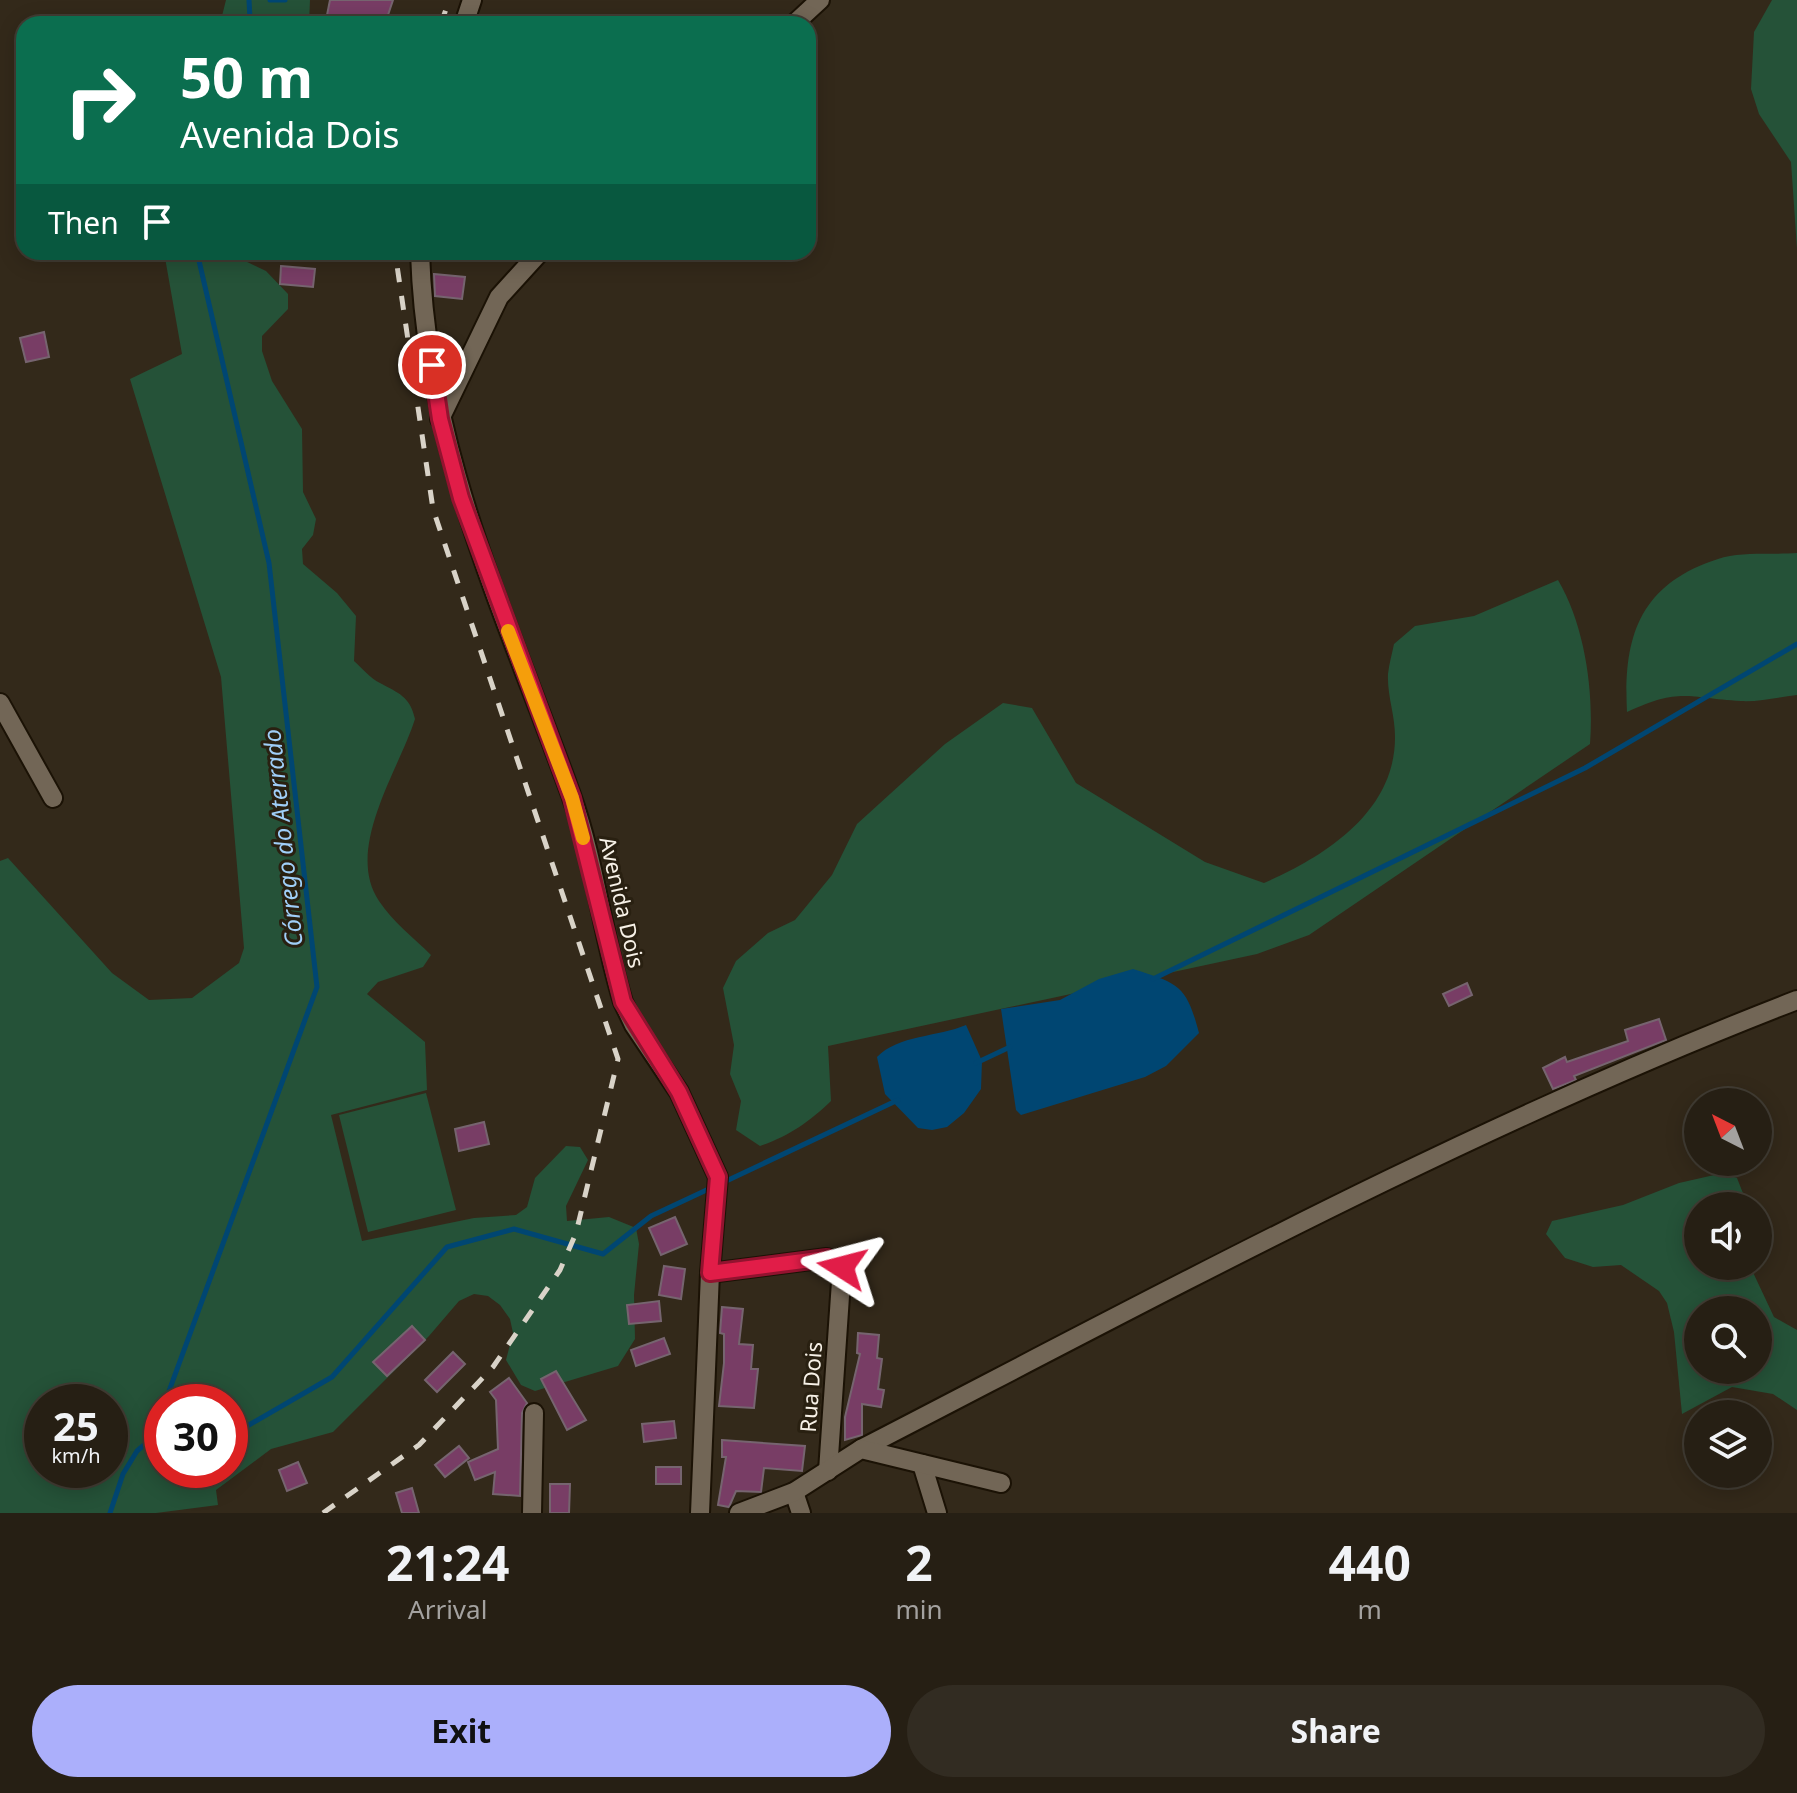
<!DOCTYPE html>
<meta charset="utf-8">
<style>
body{margin:0;font-family:"Noto Sans",sans-serif;background:#322c22;color:#f1f3f6;height:100vh;display:flex;flex-direction:column;font-size:30px;white-space:nowrap}
*{box-sizing:border-box;margin:0}
p{font-size:26px;color:#a4a2a0}
.icon{flex:none;width:44px;height:44px;fill:none;stroke:currentColor;stroke-width:2;stroke-linecap:round;stroke-linejoin:round}
.map{position:relative;height:1513px;overflow:hidden}
.side{display:flex;flex-direction:column;background:#261f14;flex:1}
.side>*{flex:none}
.hud{position:absolute;left:16px;top:16px;width:800px;height:244px;border-radius:24px;box-shadow:0 4px 20px #0003,0 0 0 2px #423d34;background:#0b6e4f;color:#fff;overflow:hidden}
.needle{width:52px;rotate:318deg}
.tools{position:absolute;left:1684px;top:1088px;display:grid;gap:16px}
.tools a{display:grid;place-items:center;width:88px;height:88px;border-radius:50%;background:#261f14;box-shadow:0 4px 20px #0003,0 0 0 2px #423d34;font-size:40px}
.speed{position:absolute;left:24px;top:1384px;display:flex;gap:16px;font-size:40px;font-weight:700;text-align:center}
.speed>*{display:grid;place-content:center;width:104px;height:104px;border-radius:50%;background:#261f14;box-shadow:0 4px 20px #0003,0 0 0 2px #423d34;line-height:1}
.speed small{font-size:20px;font-weight:400}
.speed .limit{border:12px solid #d22;background:#fff;color:#111}
.pin{position:absolute;display:grid;place-items:center;width:68px;height:68px;color:#fff;margin:-34px;border:4px solid #fff;border-radius:50%;box-shadow:0 2px 8px #0007}
.me{position:absolute;width:88px;margin:-44px;rotate:279deg;stroke-linejoin:round;filter:drop-shadow(0 0 6px #0008)}
.turn{display:flex;align-items:center;gap:28px;height:168px;padding:0 32px;font-size:36px}
.turn .icon{width:104px;height:104px;stroke-width:2.5}
.turn b{display:block;font-size:56px;line-height:68px}
.then{display:flex;align-items:center;height:76px;padding:0 32px;background:#0003;gap:16px;font-size:30px}
.eta{display:flex;justify-content:space-evenly;align-items:center;height:136px;text-align:center}
.eta b{font-size:48px;font-weight:700;line-height:56px}
.primary-button{display:flex;gap:16px;margin-top:auto;padding:16px 32px}
.primary-button a{flex:1;height:92px;border-radius:48px;background:#abaffb;color:#111;font-size:32px;font-weight:700;line-height:92px;text-align:center}
.primary-button a+a{background:#322c22;color:#f1f3f6}
.map>svg:first-child{display:block}
.green{fill:#255238;fill-rule:evenodd}
.water{fill:#004672}
.lines{fill:none;stroke-linecap:round;stroke-linejoin:round}
.stream{stroke:#004672;stroke-width:5}
.building{fill:#783d65;stroke:#76646f;stroke-width:2}
.minor-casing{stroke:#1b1205;stroke-width:22}
.minor{stroke:#726656;stroke-width:18}
.rail{stroke:#d9d3c8;stroke-width:5;stroke-dasharray:14 14;stroke-linecap:butt}
.route-casing{stroke:#92132f;stroke-width:20}
.route{stroke:#e11d48;stroke-width:14}
.slow{stroke:#f59e0b;stroke-width:14}
.labels{text-anchor:middle;dominant-baseline:central;stroke-width:6;stroke-linejoin:round;paint-order:stroke}
.street-label{font-size:22px;fill:#f7f1e7;stroke:#292011}
.water-label{font-size:24px;font-style:italic;fill:#a0cff8;stroke:#292011}
</style>
<div class="map">
<svg width="1797" height="1513" viewBox="0 0 1797 1513">
<rect width="100%" height="100%" fill="#33291a"/>
<g class="green">
<path d="M 226,0 L 310,0 L 309,24 L 220,24 Z"/>
<path d="M 1772,0 L 1797,0 L 1797,249 L 1791,162 L 1759,114 L 1751,89 L 1754,32 Z"/>
<path d="M 164,252 L 241,252 L 241,259 L 266,271 L 288,294 L 288,309 L 262,336 L 262,351 L 272,381 L 302,429 L 303,492 L 316,519 L 313,535 L 302,549 L 303,564 L 337,593 L 356,616 L 354,661 C 362,668 370,678 380,683 C 398,693 410,696 415,719 C 399,770 344,849 379,901 C 392,921 414,938 431,955 L 423,967 L 378,982 L 367,994 L 425,1042 L 427,1090 L 331,1115 L 362,1241 L 474,1218 L 516,1215 L 527,1207 L 535,1178 L 566,1146 L 580,1147 L 588,1160 L 566,1206 L 567,1221 L 609,1217 L 636,1228 L 639,1244 L 634,1295 L 635,1339 L 618,1366 L 535,1391 L 521,1385 L 506,1360 L 513,1333 L 510,1319 L 500,1305 L 488,1296 L 474,1294 L 459,1301 L 429,1336 L 333,1432 L 271,1449 L 216,1490 L 218,1505 L 156,1513 L 0,1513 L 0,861 L 8,858 L 112,973 L 149,1000 L 192,998 L 239,963 L 244,948 L 221,677 L 130,379 L 182,354 ZM 42,1402 L 110,1402 L 110,1470 L 42,1470 ZM 162,1402 L 230,1402 L 230,1470 L 162,1470 Z"/>
<path d="M 1797,553 L 1797,695 C 1779,697 1759,702 1741,701 C 1686,698 1681,687 1627,712 C 1623,636 1640,584 1718,559 C 1740,551 1773,555 1797,553 Z"/>
<path d="M 1558,580 C 1585,626 1594,691 1590,744 L 1309,935 L 1257,954 L 828,1046 L 831,1101 C 808,1123 789,1136 760,1146 L 736,1130 L 741,1101 L 730,1074 L 734,1045 L 723,988 L 736,961 L 768,933 L 795,920 L 832,875 L 857,824 L 945,744 L 1003,703 L 1032,708 L 1076,783 L 1205,862 L 1264,883 C 1326,856 1396,811 1395,736 C 1395,715 1387,695 1388,674 C 1389,664 1392,654 1394,644 L 1415,626 L 1474,616 Z"/>
<path d="M 426,1093 L 456,1210 L 368,1232 L 339,1115 Z"/>
<path d="M 1723,1173 L 1737,1178 L 1748,1206 L 1698,1206 L 1698,1266 L 1750,1266 L 1774,1317 L 1797,1330 L 1797,1410 L 1773,1394 L 1732,1387 L 1682,1414 L 1674,1332 L 1667,1303 L 1659,1291 L 1621,1265 L 1593,1267 L 1565,1258 L 1546,1234 L 1552,1221 L 1623,1205 L 1679,1183 ZM 1698,1310 L 1758,1310 L 1758,1370 L 1698,1370 Z"/>
</g>
<g class="water">
<path d="M 1133,969 C 1179,984 1186,984 1199,1033 L 1166,1066 L 1145,1077 L 1021,1115 L 1016,1110 L 1001,1009 L 1060,1000 L 1099,979 Z"/>
<path d="M 966,1025 L 982,1061 L 981,1089 L 964,1113 L 947,1127 L 932,1130 L 918,1128 L 885,1094 L 877,1057 C 898,1035 938,1037 966,1025 Z"/>
</g>
<g class="lines">
<g class="stream">
<path d="M 270,0 L 285,0"/>
<path d="M 240,24 L 250,19 L 249,0"/>
<path d="M 1153,979 L 1585,768 L 1797,644"/>
<path d="M 976,1063 L 1010,1047"/>
<path d="M 722,1183 L 898,1100"/>
<path d="M 165,1402 L 317,987 L 269,563 L 197,252"/>
<path d="M 230,1436 L 332,1377 L 447,1247 L 514,1229 L 603,1254 L 651,1216 L 713,1187"/>
<path d="M 151,1439 L 162,1444"/>
<path d="M 110,1513 L 123,1474 L 137,1451 L 151,1439 L 162,1409"/>
</g>
</g>
<g class="building">
<path d="M 330,0 L 393,0 L 385,24 L 359,24 L 327,15 Z"/>
<path d="M 281,266 L 315,269 L 313,287 L 280,284 Z"/>
<path d="M 434,274 L 465,277 L 462,299 L 435,296 Z"/>
<path d="M 44,332 L 49,357 L 26,362 L 20,338 Z"/>
<path d="M 1467,983 L 1472,995 L 1449,1006 L 1443,994 Z"/>
<path d="M 1659,1019 L 1666,1040 L 1574,1076 L 1576,1080 L 1553,1089 L 1543,1068 L 1565,1057 L 1567,1062 L 1628,1041 L 1625,1030 Z"/>
<path d="M 484,1122 L 489,1144 L 459,1151 L 455,1129 Z"/>
<path d="M 675,1217 L 687,1244 L 661,1255 L 649,1228 Z"/>
<path d="M 664,1266 L 685,1269 L 681,1299 L 659,1295 Z"/>
<path d="M 659,1301 L 661,1321 L 629,1324 L 627,1305 Z"/>
<path d="M 722,1307 L 743,1309 L 739,1344 L 753,1345 L 751,1369 L 758,1369 L 754,1408 L 719,1406 L 724,1363 L 724,1334 L 720,1333 Z"/>
<path d="M 412,1326 L 425,1340 L 387,1376 L 373,1362 Z"/>
<path d="M 858,1333 L 879,1335 L 877,1358 L 882,1359 L 878,1389 L 884,1390 L 881,1407 L 862,1404 L 862,1435 L 845,1440 L 845,1417 L 860,1354 L 857,1353 Z"/>
<path d="M 664,1338 L 670,1354 L 636,1366 L 631,1350 Z"/>
<path d="M 453,1352 L 465,1364 L 437,1392 L 425,1380 Z"/>
<path d="M 556,1371 L 586,1420 L 567,1430 L 541,1379 Z"/>
<path d="M 509,1378 L 527,1403 L 522,1413 L 520,1496 L 493,1494 L 495,1472 L 475,1480 L 468,1462 L 498,1449 L 496,1400 L 490,1392 Z"/>
<path d="M 674,1421 L 676,1438 L 644,1442 L 642,1424 Z"/>
<path d="M 722,1440 L 805,1446 L 802,1471 L 764,1468 L 761,1492 L 736,1491 L 729,1507 L 718,1505 L 726,1457 L 722,1457 Z"/>
<path d="M 459,1446 L 469,1458 L 445,1477 L 435,1465 Z"/>
<path d="M 298,1462 L 307,1483 L 287,1491 L 279,1470 Z"/>
<rect x="656" y="1467" width="25" height="17"/>
<path d="M 550,1484 L 570,1484 L 569,1513 L 550,1513 Z"/>
<path d="M 412,1488 L 419,1513 L 402,1513 L 396,1493 Z"/>
</g>
<g class="lines">
<defs>
<g id="minor">
<path d="M 464,24 L 472,0"/>
<path d="M 794,24 L 820,0"/>
<path d="M 420,252 C 426,451 505,612 571,795 C 595,861 602,934 623,1002 L 634,1025 L 679,1092 L 718,1177 L 710,1273 L 700,1513"/>
<path d="M 440,419 L 499,297 L 540,252"/>
<path d="M 0,703 L 53,798"/>
<path d="M 710,1273 L 827,1258 L 842,1267 L 828,1471"/>
<path d="M 861,1449 C 1169,1290 1473,1125 1797,1000"/>
<path d="M 922,1464 L 937,1513"/>
<path d="M 794,1492 L 801,1513"/>
<path d="M 532,1513 L 534,1413"/>
<path d="M 739,1513 L 794,1492 L 861,1449 L 1001,1483"/>
</g>
</defs>
<use href="#minor" class="minor-casing"/>
<use href="#minor" class="minor"/>
<g class="rail">
<path d="M 441,24 L 449,0"/>
<path d="M 323,1513 L 419,1445 L 493,1367 L 560,1270 L 576,1233 L 618,1059 L 433,509 L 395,252"/>
</g>
</g>
<g class="lines">
<defs>
<path id="route" d="M 432,365 L 440,419 L 461,498 L 572,798 L 623,1002 L 679,1092 L 718,1177 L 710,1273 L 827,1258 L 842,1267"/>
</defs>
<use href="#route" class="route-casing"/>
<use href="#route" class="route"/>
<path class="slow" d="M 508,631 L 572,798 L 583,838"/>
</g>
<g class="labels">
<g class="street-label">
<text transform="translate(623 902) rotate(77)">Avenida Dois</text>
<text transform="translate(810 1387) rotate(-86)">Rua Dois</text>
</g>
<g class="water-label">
<text transform="translate(282 838) rotate(-96)">Córrego do Aterrado</text>
</g>
</g>
</svg>
<div class="tools">
<a><svg class="needle" viewBox="-14 -14 28 28"><path d="M0-13l5 13h-10z" fill="#e53935"/><path d="M0 13l5-13h-10z" fill="#a4a2a0"/></svg></a>
<a><svg class="icon" aria-label="sound" viewBox="0 0 24 24"><path d="M4 9h4l5-4v14l-5-4H4zM17 9q2 3 0 6"/></svg></a>
<a><svg class="icon" aria-label="search" viewBox="0 0 24 24"><circle cx="10" cy="10" r="6"/><path d="M15 15l6 6"/></svg></a>
<a><svg class="icon" aria-label="layers" viewBox="0 0 24 24"><path d="M12 4l9 5-9 5-9-5zM3 14l9 5 9-5"/></svg></a>
</div>
<div class="speed"><div>25<small>km/h</small></div><div class="limit">30</div></div>
<div class="pin" style="left:432px;top:365px;background:#d93025"><svg class="icon" aria-label="arrive" viewBox="0 0 24 24"><path d="M6 21V4h12l-3 4 3 4H6"/></svg></div>
<svg class="me" style="left:842px;top:1267px" viewBox="-20 -20 40 40"><path d="M0-17L14 15 0 8-14 15z" fill="#e11d48" stroke="#fff" stroke-width="4"/></svg>
<div class="hud">
<div class="turn"><svg class="icon" aria-label="right" viewBox="0 0 24 24"><path d="M7 20v-9h11M14 6l5 5-5 5"/></svg><div><b>50 m</b>Avenida Dois</div></div>
<div class="then">Then<svg class="icon" aria-label="arrive" viewBox="0 0 24 24"><path d="M6 21V4h12l-3 4 3 4H6"/></svg></div>
</div>
</div>
<section class="side">
<div class="eta">
<div><b>21:24</b><p>Arrival</p></div>
<div><b>2</b><p>min</p></div>
<div><b>440</b><p>m</p></div>
</div>
<div class="primary-button"><a>Exit</a><a>Share</a></div>
</section>
